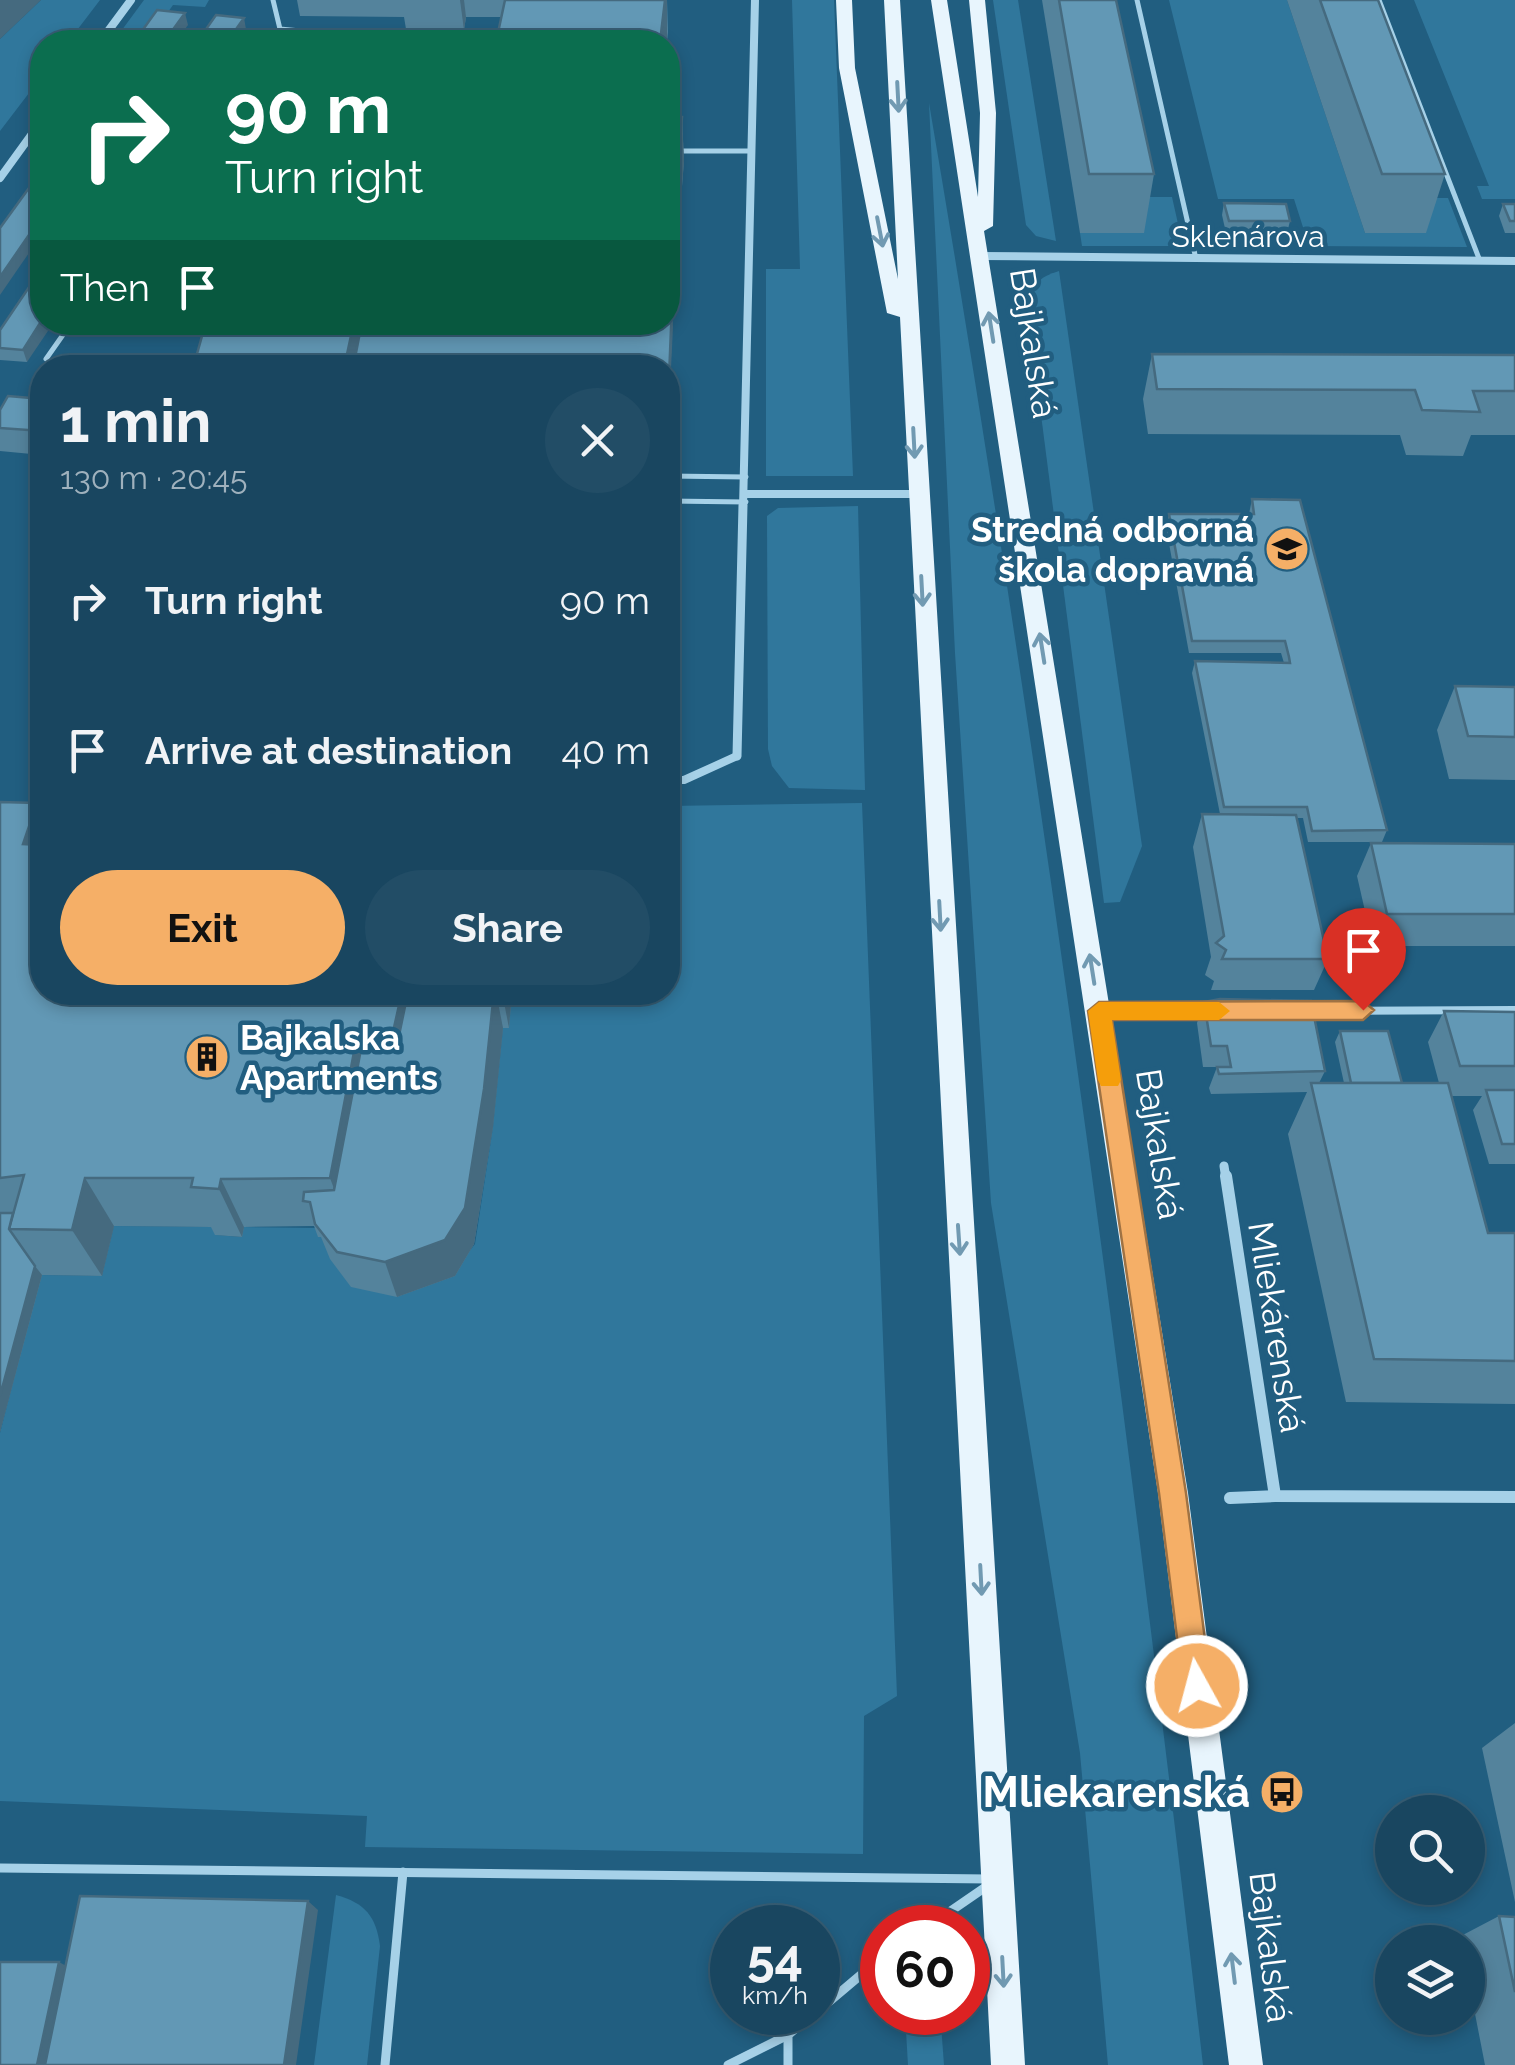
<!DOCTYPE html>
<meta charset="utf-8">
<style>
body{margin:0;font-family:Raleway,sans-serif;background:#224d66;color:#f1f3f6;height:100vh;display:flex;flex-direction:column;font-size:38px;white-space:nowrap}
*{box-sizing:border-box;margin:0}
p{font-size:32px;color:#9fb1bd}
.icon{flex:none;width:55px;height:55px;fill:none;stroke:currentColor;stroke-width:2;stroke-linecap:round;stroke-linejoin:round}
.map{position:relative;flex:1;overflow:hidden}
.sheet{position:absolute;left:30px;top:355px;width:650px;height:650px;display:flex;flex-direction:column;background:#194660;border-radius:40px;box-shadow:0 5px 15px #0003,0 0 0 2px #375e75}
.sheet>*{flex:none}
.guide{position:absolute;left:30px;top:30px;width:650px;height:305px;border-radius:40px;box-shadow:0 5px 15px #0003,0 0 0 2px #375e75;background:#0b6e4f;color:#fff;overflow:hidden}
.fabs{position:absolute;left:1375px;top:1795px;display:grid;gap:20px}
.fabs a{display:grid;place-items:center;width:110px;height:110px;border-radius:50%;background:#194660;box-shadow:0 5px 15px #0003,0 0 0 2px #375e75;font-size:50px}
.speed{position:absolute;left:710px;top:1905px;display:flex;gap:20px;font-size:50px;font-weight:700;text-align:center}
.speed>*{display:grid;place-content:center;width:130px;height:130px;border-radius:50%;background:#194660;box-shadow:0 5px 15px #0003,0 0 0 2px #375e75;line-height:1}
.speed small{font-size:25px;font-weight:400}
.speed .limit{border:15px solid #d22;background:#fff;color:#111}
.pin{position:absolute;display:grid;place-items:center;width:85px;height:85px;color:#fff;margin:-102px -42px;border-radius:50% 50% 50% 0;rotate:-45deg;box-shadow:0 0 10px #0007}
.pin .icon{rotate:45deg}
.me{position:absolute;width:110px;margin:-55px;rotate:353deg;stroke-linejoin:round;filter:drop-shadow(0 0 8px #0008)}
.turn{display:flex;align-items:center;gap:35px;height:210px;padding:0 30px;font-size:45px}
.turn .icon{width:130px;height:130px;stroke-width:2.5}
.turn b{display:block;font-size:70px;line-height:85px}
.then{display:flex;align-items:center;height:95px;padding:0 30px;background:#0003;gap:20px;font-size:38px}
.round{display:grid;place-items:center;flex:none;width:105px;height:105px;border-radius:52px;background:#224d66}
.summary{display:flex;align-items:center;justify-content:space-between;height:170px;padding:0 30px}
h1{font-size:60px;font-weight:700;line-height:75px}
.action{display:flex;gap:20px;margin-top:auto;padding:20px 30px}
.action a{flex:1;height:115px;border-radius:60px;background:#f5af67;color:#111;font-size:40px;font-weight:700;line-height:115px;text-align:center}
.action a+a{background:#224d66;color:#f1f3f6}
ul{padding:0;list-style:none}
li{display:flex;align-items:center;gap:30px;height:150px;padding:0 30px}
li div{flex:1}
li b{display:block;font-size:38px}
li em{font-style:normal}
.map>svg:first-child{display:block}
.green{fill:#30779c}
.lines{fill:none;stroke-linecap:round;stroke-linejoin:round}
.lane-far2{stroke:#a6d1e8;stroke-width:5}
.lane-far1{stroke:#a6d1e8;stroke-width:8}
.lane{stroke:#a6d1e8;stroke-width:9}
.street-far2{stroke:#a6d1e8;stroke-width:8}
.street-far1{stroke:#a6d1e8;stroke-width:9}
.street{stroke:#a6d1e8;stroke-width:12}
.primary{fill:#e8f5fd;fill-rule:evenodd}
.wall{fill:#54839c}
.shaded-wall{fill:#456a7f}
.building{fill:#6298b5;stroke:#456a7f;stroke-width:2.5}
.oneway{stroke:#719ab2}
.route{fill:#f5af67;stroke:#9f7243;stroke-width:2.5}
.slow{fill:#f59e0b}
.labels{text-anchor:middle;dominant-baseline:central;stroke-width:9;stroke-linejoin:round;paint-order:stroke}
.far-street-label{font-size:30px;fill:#fff;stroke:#215e80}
.street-label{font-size:35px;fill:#fff;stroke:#215e80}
.poi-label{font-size:35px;font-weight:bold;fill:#fff;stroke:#215e80;text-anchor:end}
.near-poi-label{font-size:42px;font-weight:bold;fill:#fff;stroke:#215e80;text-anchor:end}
</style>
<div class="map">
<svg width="1515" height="2065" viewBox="0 0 1515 2065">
<rect width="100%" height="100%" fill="#215e80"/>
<g class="green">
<path d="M 41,0 L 100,0 L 68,42 L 42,42 L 42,76 L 0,131 L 0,39 Z"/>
<path d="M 144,0 L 209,0 L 205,7 L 173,5 L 150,37 L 119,34 Z"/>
<path d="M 792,0 L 834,0 L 853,476 L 766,476 L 766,269 L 800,269 Z"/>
<path d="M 993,0 L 1018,0 L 1056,241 L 1036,236 L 1026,225 Z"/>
<path d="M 1169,0 L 1287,0 L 1365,233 L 1420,198 L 1448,198 L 1467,247 L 1309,246 L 1294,199 L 1218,199 Z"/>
<path d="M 1414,0 L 1515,0 L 1515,199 L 1482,199 L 1477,186 L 1489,186 Z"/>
<path d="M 929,103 C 1040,754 1127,1409 1203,2065 L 1108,2065 L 1080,1753 L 991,1203 L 955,653 Z"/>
<path d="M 1142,197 L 1172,197 L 1183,246 L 1082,246 L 1080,233 L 1143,233 Z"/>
<path d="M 1059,271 L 1142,846 L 1120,902 L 1104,903 L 1027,306 C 1031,285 1039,277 1059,271 Z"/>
<path d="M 858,506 L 865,790 L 789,788 L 772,766 L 768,749 L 767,516 L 778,508 Z"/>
<path d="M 862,803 L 897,1696 L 864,1716 L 863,1854 L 365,1847 L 367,1816 L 0,1801 L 0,1433 L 41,1275 L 102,1276 L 114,1226 L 217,1227 L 216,1235 L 241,1237 L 244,1227 L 318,1228 L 461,1262 L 475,1244 L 493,1127 L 503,1028 L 509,1028 L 507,993 L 668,992 L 668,806 Z"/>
<path d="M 336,1895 C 365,1903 376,1916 380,1946 L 367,2065 L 314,2065 Z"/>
<path d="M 941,2024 L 944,2065 L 908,2065 L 906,2031 Z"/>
</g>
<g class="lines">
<g class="lane-far2">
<path d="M 273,0 L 280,29 L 341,35"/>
<path d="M 1137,0 L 1196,259"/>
<path d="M 1379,0 L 1480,261"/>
<path d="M 271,42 L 280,29"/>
<path d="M 668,151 L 752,151"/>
<path d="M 46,359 L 72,322"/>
<path d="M 668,476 L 746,477"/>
<path d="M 668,501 L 746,502"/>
</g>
<g class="lane-far1">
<path d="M 668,780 L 684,780 L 737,756"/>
<path d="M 1104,1011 L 1210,1011"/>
<path d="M 1304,1011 L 1515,1010"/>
</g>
<g class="lane">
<path d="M 0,1868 L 989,1879"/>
<path d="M 926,1928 L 990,1884"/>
<path d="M 818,2011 L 882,1957"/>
<path d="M 385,2065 L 403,1872"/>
<path d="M 728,2065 L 788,2035"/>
<path d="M 788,2065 L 788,2035 L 815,2012"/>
</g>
<g class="street-far2">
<path d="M 100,42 L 131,0"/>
<path d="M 0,178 L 42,120"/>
<path d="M 980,256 L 1515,261"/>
<path d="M 746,494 L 917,494"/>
<path d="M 743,508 L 755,0"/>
</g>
<g class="street-far1">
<path d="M 737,756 L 743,505"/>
<path d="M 1224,1166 L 1226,1179"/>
</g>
<g class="street">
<path d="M 1226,1176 L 1275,1496 L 1515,1497"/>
<path d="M 1230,1498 L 1275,1496"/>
</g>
<g class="primary">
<path d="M 836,0 L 852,0 L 855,68 L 898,279 L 884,0 L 900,0 L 1025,2065 L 991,2065 L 900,317 L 887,313 L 839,68 Z"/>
<path d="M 931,0 L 947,0 L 978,197 L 980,113 L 969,0 L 985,0 L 996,113 L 993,226 L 984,231 L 1188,1493 L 1263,2065 L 1229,2065 L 1158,1493 Z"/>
</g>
</g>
<g class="wall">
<path d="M 297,0 L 667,0 L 668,32 L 667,42 L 496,42 L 501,17 L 466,17 L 464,30 L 406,29 L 404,17 L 300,16 Z"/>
<path d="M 1042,0 L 1116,0 L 1154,174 L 1144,233 L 1080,233 Z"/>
<path d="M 1287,0 L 1378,0 L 1445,174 L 1426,233 L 1365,233 Z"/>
<path d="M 668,117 L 682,117 L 684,161 L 681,199 L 668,199 Z"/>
<path d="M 1224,203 L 1290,221 L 1287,233 L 1226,233 L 1222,215 Z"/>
<path d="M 1503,204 L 1515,204 L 1515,233 L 1505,233 L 1499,216 Z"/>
<path d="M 42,268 L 27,362 L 0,360 L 0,330 Z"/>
<path d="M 1152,354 L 1515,355 L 1515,435 L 1471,435 L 1463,456 L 1406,455 L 1400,435 L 1148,434 L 1143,399 Z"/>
<path d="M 42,399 L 42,455 L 0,451 L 0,410 Z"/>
<path d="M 1252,499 L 1387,830 L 1382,842 L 1308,842 L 1303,818 L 1297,818 L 1328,959 L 1314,990 L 1211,990 L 1214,981 L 1205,975 L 1211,957 L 1193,847 L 1202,814 L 1220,814 L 1192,673 L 1195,661 L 1284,663 L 1281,653 L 1189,653 L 1166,527 L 1169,514 L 1249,514 Z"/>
<path d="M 1455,686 L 1515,687 L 1515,780 L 1449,779 L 1437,730 Z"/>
<path d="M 0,802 L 42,992 L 512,992 L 509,1028 L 503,1028 L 493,1127 L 474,1244 L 455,1276 L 397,1297 L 351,1287 L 330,1259 L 321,1237 L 318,1237 L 314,1226 L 244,1227 L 242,1237 L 215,1235 L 211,1227 L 114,1226 L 102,1276 L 42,1275 L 0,1432 Z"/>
<path d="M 1371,843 L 1515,844 L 1515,946 L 1373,946 L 1357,876 Z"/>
<path d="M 1204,1002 L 1325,1071 L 1319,1083 L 1344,1083 L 1335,1042 L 1340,1031 L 1402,1083 L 1439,1083 L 1428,1042 L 1444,1011 L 1515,1012 L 1515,1164 L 1489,1164 L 1473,1110 L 1482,1096 L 1451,1096 L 1488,1233 L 1515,1233 L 1515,1404 L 1346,1402 L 1288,1134 L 1307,1092 L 1211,1094 L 1209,1088 L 1217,1067 L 1203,1067 L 1197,1023 Z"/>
<path d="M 1515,1723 L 1515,1902 L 1482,1748 Z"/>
<path d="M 1499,1916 L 1515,1917 L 1515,2065 L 1485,2065 L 1468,1978 L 1468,1942 L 1460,1942 L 1459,1937 Z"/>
</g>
<g class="shaded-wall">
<path d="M 0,0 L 41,0 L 0,39 Z"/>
<path d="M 460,0 L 464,0 L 466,17 L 464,30 Z"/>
<path d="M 665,0 L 667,0 L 667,42 L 660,42 Z"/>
<path d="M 185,13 L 188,25 L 176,42 L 164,42 Z"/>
<path d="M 244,18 L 246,29 L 238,42 L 227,42 Z"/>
<path d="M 682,117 L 684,161 L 681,199 L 679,155 Z"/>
<path d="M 42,216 L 42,234 L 0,295 L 0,277 Z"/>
<path d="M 672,303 L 673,327 L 668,431 L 668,403 Z"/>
<path d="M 42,320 L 42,322 L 54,322 L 27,362 L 23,350 Z"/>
<path d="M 354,322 L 372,322 L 363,368 L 344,368 Z"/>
<path d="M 37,803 L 42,814 L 42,858 L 23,844 Z"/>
<path d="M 402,992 L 408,992 L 408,1084 L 393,1032 Z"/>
<path d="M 494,992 L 496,992 L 503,1028 L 493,1127 L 474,1244 L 455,1276 L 397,1297 L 385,1262 Z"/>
<path d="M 502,992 L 512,992 L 509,1028 Z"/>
<path d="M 358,1031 L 374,1082 L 348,1226 L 330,1178 Z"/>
<path d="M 85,1178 L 114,1226 L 102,1276 L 72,1230 Z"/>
<path d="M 221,1179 L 244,1227 L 242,1237 L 219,1189 Z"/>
<path d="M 35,1266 L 42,1275 L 0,1432 L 0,1396 Z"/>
<path d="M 308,1901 L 318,1910 L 296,2065 L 284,2065 Z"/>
<path d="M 59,1962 L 81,1974 L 63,2065 L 37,2065 Z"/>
</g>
<g class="building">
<path d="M 505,0 L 665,0 L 660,42 L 496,42 Z"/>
<path d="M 1059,0 L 1116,0 L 1154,174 L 1089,174 Z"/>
<path d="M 1320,0 L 1378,0 L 1445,174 L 1382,174 Z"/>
<path d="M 157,10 L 185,13 L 164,42 L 134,42 Z"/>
<path d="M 216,15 L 244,18 L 227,42 L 197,42 Z"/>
<path d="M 287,34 L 405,35 L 403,42 L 284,42 Z"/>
<path d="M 668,117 L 682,117 L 679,155 L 668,155 Z"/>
<path d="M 42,170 L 42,216 L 0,277 L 0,228 Z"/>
<path d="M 1224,203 L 1286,204 L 1290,221 L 1229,221 Z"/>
<path d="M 1503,204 L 1515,204 L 1515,221 L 1510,221 Z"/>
<path d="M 42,268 L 42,320 L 23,350 L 0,348 L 0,330 Z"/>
<path d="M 668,303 L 672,303 L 668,403 L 668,368 L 353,368 L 362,322 L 668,322 Z"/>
<path d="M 206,322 L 354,322 L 344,368 L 193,368 Z"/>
<path d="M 1152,354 L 1515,355 L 1515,391 L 1473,391 L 1480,412 L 1422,410 L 1415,390 L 1157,389 Z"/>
<path d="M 8,396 L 42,399 L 42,431 L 0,428 L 0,410 Z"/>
<path d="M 1252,499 L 1300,500 L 1387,830 L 1312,831 L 1307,807 L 1224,807 L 1195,661 L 1290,663 L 1289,657 L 1285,641 L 1192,641 L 1169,514 L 1254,514 Z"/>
<path d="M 1455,686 L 1515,687 L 1515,737 L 1468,736 Z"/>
<path d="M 39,791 L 42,791 L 42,814 L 37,803 L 34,803 Z"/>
<path d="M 0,802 L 37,803 L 23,844 L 42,845 L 42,992 L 402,992 L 393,1032 L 358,1031 L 330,1178 L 221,1179 L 219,1189 L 191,1187 L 193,1178 L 85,1178 L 72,1230 L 9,1229 L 24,1175 L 0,1178 Z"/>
<path d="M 1202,814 L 1296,815 L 1328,959 L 1222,959 L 1226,950 L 1216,943 L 1224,936 Z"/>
<path d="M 42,820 L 42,845 L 35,845 Z"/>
<path d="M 1371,843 L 1515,844 L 1515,914 L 1387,914 Z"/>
<path d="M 408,992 L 494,992 L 484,1089 L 465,1208 L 445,1240 L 385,1262 L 337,1252 L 315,1224 L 310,1202 L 303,1201 L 304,1192 L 334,1190 L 362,1044 L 397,1045 Z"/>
<path d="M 1220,999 L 1311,1001 L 1325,1071 L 1219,1074 L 1217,1067 L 1231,1067 L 1227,1046 L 1211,1046 L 1204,1002 Z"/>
<path d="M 1444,1011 L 1515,1012 L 1515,1066 L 1460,1066 Z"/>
<path d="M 1340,1031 L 1388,1031 L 1402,1083 L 1351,1083 Z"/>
<path d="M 1311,1083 L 1448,1083 L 1488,1233 L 1515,1233 L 1515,1361 L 1374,1359 Z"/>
<path d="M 1486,1090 L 1515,1090 L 1515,1144 L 1502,1144 Z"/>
<path d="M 0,1213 L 13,1213 L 9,1229 L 35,1266 L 0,1396 Z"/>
<path d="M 80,1896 L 308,1901 L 284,2065 L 45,2065 Z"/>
<path d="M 1499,1916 L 1515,1917 L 1515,1992 Z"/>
<path d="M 0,1962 L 59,1962 L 37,2065 L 0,2065 Z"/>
</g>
<defs><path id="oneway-shaft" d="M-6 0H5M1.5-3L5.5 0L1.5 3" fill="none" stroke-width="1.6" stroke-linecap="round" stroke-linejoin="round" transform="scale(2.5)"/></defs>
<g class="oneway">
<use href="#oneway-shaft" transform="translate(898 97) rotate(87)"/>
<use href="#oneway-shaft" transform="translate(880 232) rotate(79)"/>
<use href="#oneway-shaft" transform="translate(991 327) rotate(-99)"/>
<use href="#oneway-shaft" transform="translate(914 443) rotate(87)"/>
<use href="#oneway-shaft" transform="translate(922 591) rotate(87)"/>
<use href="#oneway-shaft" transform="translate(1042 648) rotate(-99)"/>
<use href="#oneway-shaft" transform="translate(940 916) rotate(87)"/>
<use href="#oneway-shaft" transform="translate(1092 969) rotate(-99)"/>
<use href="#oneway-shaft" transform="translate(959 1240) rotate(86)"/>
<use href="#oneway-shaft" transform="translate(981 1580) rotate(87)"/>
<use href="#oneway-shaft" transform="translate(1233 1968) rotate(-97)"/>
<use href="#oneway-shaft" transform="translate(1003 1972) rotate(87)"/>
</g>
<path class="route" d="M 1363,1001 L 1374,1010 L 1363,1020 L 1112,1020 L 1186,1493 L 1211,1686 L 1207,1696 L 1197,1700 L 1187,1696 L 1183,1686 L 1159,1493 L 1088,1011 L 1099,1002 Z"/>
<path class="slow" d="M 1099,1002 L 1219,1002 L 1230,1011 L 1219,1020 L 1112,1020 L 1121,1080 L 1118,1086 L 1101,1086 L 1098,1080 L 1088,1011 Z"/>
<defs>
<symbol id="school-disc" viewBox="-11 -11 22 22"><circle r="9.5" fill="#f5af67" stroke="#215e80"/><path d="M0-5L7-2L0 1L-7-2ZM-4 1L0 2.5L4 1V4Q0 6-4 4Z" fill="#111"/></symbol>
<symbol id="building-disc" viewBox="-11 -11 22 22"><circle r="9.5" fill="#f5af67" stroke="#215e80"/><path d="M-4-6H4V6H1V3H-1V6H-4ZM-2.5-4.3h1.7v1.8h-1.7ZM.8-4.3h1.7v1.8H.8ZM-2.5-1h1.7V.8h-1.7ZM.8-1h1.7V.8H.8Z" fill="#111"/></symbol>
<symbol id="bus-disc" viewBox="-11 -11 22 22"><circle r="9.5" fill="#f5af67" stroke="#215e80"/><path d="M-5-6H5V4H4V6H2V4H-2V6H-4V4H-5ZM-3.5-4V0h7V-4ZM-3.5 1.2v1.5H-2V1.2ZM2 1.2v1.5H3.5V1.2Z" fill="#111"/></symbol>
</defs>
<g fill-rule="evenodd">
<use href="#school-disc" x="1262" y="524" width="50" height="50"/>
<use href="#building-disc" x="182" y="1032" width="50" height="50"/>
<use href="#bus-disc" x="1257" y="1767" width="50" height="50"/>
</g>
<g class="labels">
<g class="far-street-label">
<text x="1248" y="236">Sklenárova</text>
</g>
<g class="street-label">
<text transform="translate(1034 343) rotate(81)">Bajkalská</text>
<text transform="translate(1160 1144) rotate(81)">Bajkalská</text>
<text transform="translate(1277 1327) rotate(81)">Mliekárenská</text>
<text transform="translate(1271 1947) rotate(83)">Bajkalská</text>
</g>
<g class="poi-label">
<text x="1254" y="529">Stredná odborná<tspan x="1254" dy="40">škola dopravná</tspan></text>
<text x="240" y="1037" text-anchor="start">Bajkalska<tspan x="240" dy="40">Apartments</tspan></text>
</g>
<g class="near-poi-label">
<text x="1250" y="1792">Mliekarenská</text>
</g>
</g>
</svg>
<div class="fabs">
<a><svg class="icon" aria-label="search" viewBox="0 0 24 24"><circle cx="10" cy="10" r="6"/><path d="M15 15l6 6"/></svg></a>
<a><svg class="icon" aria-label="layers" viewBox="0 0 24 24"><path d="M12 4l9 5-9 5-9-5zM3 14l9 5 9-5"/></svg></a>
</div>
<div class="speed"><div>54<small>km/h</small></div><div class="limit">60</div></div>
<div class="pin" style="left:1363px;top:1010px;background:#d93025"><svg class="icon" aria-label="arrive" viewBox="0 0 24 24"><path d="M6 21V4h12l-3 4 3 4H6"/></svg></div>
<svg class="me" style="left:1197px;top:1686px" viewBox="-20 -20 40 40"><circle r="17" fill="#f5af67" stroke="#fff" stroke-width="3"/><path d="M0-11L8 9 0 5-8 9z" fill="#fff"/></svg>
<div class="guide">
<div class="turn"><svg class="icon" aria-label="right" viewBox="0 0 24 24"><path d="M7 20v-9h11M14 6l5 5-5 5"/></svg><div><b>90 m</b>Turn right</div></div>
<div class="then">Then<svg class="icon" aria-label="arrive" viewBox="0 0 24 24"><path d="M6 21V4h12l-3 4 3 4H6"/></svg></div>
</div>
<section class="sheet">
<div class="summary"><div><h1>1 min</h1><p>130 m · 20:45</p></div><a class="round"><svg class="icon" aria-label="close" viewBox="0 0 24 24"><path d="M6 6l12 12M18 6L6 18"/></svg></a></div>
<ul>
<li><svg class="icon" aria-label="right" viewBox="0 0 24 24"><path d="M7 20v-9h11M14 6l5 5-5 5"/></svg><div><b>Turn right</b></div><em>90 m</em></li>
<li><svg class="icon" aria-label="arrive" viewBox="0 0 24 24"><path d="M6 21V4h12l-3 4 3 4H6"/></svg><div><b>Arrive at destination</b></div><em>40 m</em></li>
</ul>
<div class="action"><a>Exit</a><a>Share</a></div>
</section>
</div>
